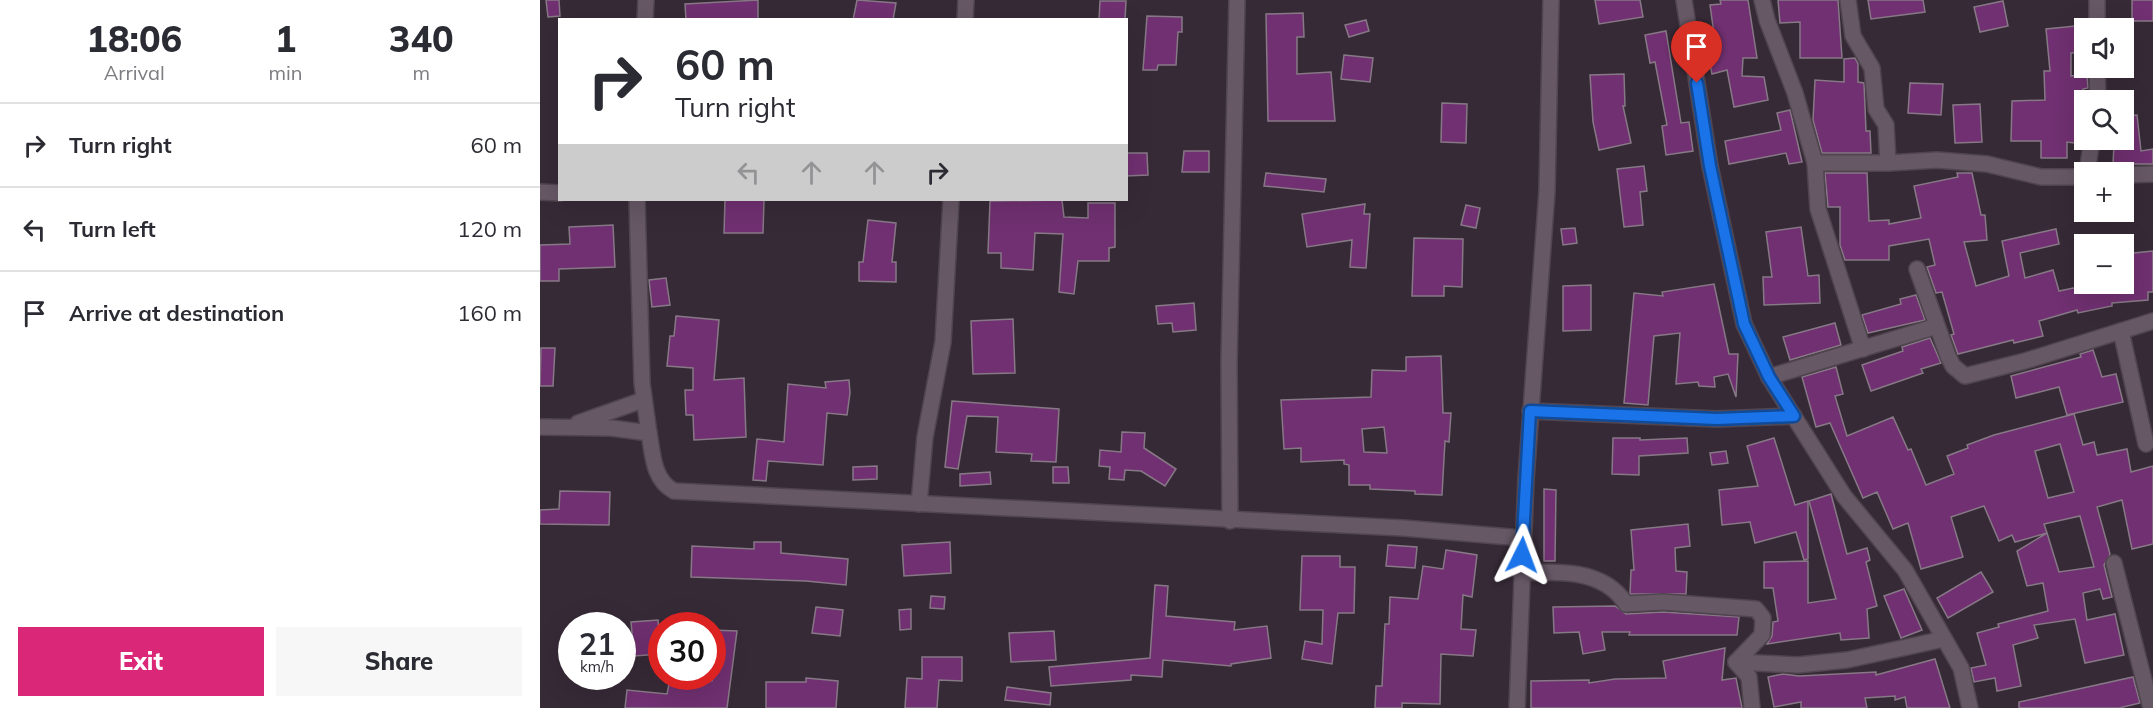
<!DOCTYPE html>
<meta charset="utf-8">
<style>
body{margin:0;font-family:Mulish,sans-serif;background:#f7f7f7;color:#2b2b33;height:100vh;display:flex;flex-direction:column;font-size:22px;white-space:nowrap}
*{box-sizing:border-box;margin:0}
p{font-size:20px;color:#7c7c81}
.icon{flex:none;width:33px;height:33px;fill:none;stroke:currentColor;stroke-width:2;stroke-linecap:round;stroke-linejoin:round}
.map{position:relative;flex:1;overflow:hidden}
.panel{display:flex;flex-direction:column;background:#fff;width:540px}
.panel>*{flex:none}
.banner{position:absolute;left:18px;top:18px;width:570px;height:183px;border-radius:0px;box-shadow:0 6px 24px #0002;background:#fff;color:#2b2b33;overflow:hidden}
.buttons{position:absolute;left:1534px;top:18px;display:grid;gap:12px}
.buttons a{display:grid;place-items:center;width:60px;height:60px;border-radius:0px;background:#fff;box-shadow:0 6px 24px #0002;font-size:30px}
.speed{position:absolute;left:18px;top:612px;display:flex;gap:12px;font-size:30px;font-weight:700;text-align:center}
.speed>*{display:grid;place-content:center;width:78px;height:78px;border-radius:50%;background:#fff;box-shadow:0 6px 24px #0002;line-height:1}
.speed small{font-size:15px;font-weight:400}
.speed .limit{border:9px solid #d22;background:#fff;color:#111}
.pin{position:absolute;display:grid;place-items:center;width:51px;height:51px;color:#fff;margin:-62px -26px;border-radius:50% 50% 50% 0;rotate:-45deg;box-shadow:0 0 6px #0007}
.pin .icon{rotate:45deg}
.me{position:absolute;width:66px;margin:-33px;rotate:3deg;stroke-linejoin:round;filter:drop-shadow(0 0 4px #0008)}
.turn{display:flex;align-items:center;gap:21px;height:126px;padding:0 18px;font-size:27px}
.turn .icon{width:78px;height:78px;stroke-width:2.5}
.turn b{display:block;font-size:42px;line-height:51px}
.lanes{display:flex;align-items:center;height:57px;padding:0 18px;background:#0003;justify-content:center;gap:30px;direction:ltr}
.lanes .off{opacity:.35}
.eta{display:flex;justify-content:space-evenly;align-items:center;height:102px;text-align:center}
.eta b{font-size:36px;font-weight:800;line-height:42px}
.primary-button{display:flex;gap:12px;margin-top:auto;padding:12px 18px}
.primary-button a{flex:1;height:69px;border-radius:0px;background:#db2777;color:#fff;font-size:24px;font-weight:800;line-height:69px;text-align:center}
.primary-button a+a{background:#f7f7f7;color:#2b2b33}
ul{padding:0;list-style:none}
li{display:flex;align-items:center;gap:18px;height:84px;padding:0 18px;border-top:2px solid #e1e1e2}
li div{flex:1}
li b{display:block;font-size:22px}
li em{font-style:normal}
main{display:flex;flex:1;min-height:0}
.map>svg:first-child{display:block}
.building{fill:#703071;stroke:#877886;stroke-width:1.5;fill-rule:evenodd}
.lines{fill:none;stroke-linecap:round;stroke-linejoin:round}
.minor-casing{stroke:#50454f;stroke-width:18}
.minor{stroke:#665865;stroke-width:15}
.route-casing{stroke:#114b97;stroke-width:15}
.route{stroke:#1a73e8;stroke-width:10}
</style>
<main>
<section class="panel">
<div class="eta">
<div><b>18:06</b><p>Arrival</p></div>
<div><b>1</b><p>min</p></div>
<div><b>340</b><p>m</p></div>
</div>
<ul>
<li><svg class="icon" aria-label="right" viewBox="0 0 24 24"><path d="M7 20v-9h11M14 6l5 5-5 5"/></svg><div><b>Turn right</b></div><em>60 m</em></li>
<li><svg class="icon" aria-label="left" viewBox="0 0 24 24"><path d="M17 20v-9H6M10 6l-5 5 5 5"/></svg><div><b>Turn left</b></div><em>120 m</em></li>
<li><svg class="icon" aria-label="arrive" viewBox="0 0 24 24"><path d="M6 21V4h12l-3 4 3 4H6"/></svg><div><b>Arrive at destination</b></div><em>160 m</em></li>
</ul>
<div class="primary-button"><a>Exit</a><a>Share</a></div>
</section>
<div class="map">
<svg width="1613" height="708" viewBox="0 0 1613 708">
<rect width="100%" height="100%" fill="#362a36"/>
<g class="building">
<path d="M 6,0 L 19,0 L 20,16 L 8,17 Z"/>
<path d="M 218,0 L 218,20 L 146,20 L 145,4 Z"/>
<path d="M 317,0 L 356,3 L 353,20 L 313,20 Z"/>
<path d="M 1055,0 L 1100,0 L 1103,17 L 1059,24 Z"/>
<path d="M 1180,0 L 1208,0 L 1217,58 L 1203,58 L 1202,76 L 1224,77 L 1228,100 L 1194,107 L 1187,70 L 1172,74 L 1166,43 L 1175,41 L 1170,5 L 1181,4 Z"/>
<path d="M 1238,0 L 1298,0 L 1302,58 L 1260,58 L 1260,22 L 1240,23 Z"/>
<path d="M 1328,0 L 1383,0 L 1385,12 L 1331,19 Z"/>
<rect x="1592" y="0" width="21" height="21"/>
<path d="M 560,1 L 586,1 L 585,20 L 559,20 Z"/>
<path d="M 1463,1 L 1468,26 L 1440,32 L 1434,7 Z"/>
<path d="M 763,13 L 764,37 L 757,37 L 757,74 L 791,72 L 795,121 L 728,121 L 726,14 Z"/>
<path d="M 607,16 L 642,17 L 642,32 L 638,32 L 636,65 L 618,65 L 617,70 L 603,70 Z"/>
<path d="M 826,20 L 829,31 L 809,37 L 805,25 Z"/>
<path d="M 1545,25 L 1545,52 L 1531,53 L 1531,76 L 1547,74 L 1548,88 L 1543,89 L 1542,121 L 1545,121 L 1542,144 L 1527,142 L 1527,158 L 1501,158 L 1501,141 L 1471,141 L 1472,101 L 1505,100 L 1504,71 L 1510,71 L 1506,29 Z"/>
<path d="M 1126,31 L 1141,123 L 1149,122 L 1153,151 L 1126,155 L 1122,126 L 1127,125 L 1115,62 L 1110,63 L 1105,35 Z"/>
<path d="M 804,55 L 833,58 L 830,82 L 801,79 Z"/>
<path d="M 1315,58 L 1318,64 L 1318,82 L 1324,83 L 1326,131 L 1330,131 L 1331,153 L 1282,153 L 1273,120 L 1275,80 L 1304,82 L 1304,59 Z"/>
<path d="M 1084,74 L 1085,106 L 1083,106 L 1091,143 L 1059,150 L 1053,122 L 1050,75 Z"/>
<path d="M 1370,83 L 1403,84 L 1401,115 L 1368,113 Z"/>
<path d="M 902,103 L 927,104 L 926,143 L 901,142 Z"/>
<path d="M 1440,104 L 1442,142 L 1415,143 L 1413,105 Z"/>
<path d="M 1250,110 L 1262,162 L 1249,164 L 1246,153 L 1189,164 L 1185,141 L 1241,130 L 1237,113 Z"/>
<path d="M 1597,115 L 1601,151 L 1613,149 L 1613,164 L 1573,164 L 1574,144 L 1583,144 L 1584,140 L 1584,116 Z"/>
<path d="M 644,151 L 669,151 L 669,172 L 642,172 Z"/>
<path d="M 586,153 L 607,153 L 608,175 L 586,176 Z"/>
<path d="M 1104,166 L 1107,191 L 1100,192 L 1103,225 L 1084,227 L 1077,169 Z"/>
<path d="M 726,173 L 786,179 L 784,192 L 724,186 Z"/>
<path d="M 1285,173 L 1327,173 L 1329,221 L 1349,220 L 1349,224 L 1381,218 L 1374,186 L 1418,177 L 1417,173 L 1432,173 L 1441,215 L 1445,215 L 1447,240 L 1424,242 L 1436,286 L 1469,276 L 1462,241 L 1516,229 L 1519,244 L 1480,253 L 1485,278 L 1513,270 L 1519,291 L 1543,286 L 1542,284 L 1584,284 L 1584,254 L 1613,251 L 1613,292 L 1608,292 L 1608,300 L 1572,303 L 1572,306 L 1538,313 L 1537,310 L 1499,321 L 1503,336 L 1474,343 L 1473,340 L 1418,354 L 1411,335 L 1414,334 L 1402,292 L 1396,293 L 1387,267 L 1395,265 L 1389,239 L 1349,246 L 1349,260 L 1305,260 L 1300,245 L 1300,207 L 1288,207 Z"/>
<path d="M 185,200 L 224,200 L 223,233 L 184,233 Z"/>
<path d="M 522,200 L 524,217 L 548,218 L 548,203 L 575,203 L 575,247 L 569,248 L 569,261 L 538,261 L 534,294 L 519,292 L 523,234 L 495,233 L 493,270 L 461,268 L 461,253 L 448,253 L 450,201 Z"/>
<path d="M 825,204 L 824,214 L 830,214 L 826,268 L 810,267 L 812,240 L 767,247 L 762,214 Z"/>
<path d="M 926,205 L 940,208 L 936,228 L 921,225 Z"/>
<path d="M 328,220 L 356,223 L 352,262 L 356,262 L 356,282 L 319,281 L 319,262 L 323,262 Z"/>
<path d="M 73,225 L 75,267 L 19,269 L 19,281 L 0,281 L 0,245 L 30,244 L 29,227 Z"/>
<path d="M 1261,227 L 1268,276 L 1279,275 L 1280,303 L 1224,305 L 1223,277 L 1232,277 L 1226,232 Z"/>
<path d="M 1035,228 L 1037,243 L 1023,245 L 1021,229 Z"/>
<path d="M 874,238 L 923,239 L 922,287 L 904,286 L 904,296 L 872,296 Z"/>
<path d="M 126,278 L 130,305 L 112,307 L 109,280 Z"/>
<path d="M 1174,284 L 1189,354 L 1198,354 L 1196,397 L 1188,374 L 1174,377 L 1175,387 L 1159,386 L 1158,382 L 1136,384 L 1140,333 L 1114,336 L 1108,405 L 1084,403 L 1094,293 L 1123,296 L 1122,292 Z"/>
<path d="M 1051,285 L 1051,330 L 1023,331 L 1023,286 Z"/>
<path d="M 1376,295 L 1385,320 L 1328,333 L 1322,315 L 1361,304 L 1360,299 Z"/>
<path d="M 654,303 L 656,330 L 633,332 L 632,323 L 618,324 L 616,306 Z"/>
<path d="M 136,316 L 179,320 L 174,380 L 204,378 L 206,437 L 154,440 L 153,415 L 146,415 L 145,390 L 153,390 L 153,368 L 127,366 L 130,336 L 134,336 Z"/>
<path d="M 473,319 L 475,373 L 433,374 L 431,321 Z"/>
<path d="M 1295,323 L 1301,345 L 1250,360 L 1243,337 Z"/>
<path d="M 1390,338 L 1401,363 L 1381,369 L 1383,373 L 1331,391 L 1322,365 L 1363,351 L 1362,347 Z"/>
<path d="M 1,348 L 15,348 L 13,386 L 0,386 Z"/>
<path d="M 1553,350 L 1562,377 L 1576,374 L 1583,402 L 1527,415 L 1519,387 L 1476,398 L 1471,376 L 1541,357 L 1540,354 Z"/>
<path d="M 901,356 L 903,413 L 911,413 L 909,442 L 905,441 L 902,495 L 875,494 L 875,491 L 830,489 L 830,485 L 809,485 L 809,465 L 804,464 L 804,460 L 761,462 L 761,448 L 744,449 L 741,400 L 831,397 L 832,370 L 866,371 L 866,357 ZM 844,427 L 847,453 L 824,452 L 822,429 Z"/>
<path d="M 1296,367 L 1303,394 L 1295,396 L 1307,436 L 1353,417 L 1368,450 L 1371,449 L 1386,485 L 1414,474 L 1407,456 L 1428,448 L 1427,445 L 1454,435 L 1534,414 L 1543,445 L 1554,442 L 1557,455 L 1587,449 L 1591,472 L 1613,466 L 1613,544 L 1592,549 L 1582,500 L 1557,507 L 1570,554 L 1564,565 L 1572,597 L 1563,599 L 1560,589 L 1543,593 L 1547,620 L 1575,614 L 1584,655 L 1545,663 L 1535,619 L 1494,625 L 1498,638 L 1473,645 L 1481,686 L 1457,691 L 1455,678 L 1434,682 L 1431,668 L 1446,665 L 1437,633 L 1459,627 L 1458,624 L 1508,611 L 1503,583 L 1487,586 L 1477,551 L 1507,533 L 1519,572 L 1554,567 L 1540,516 L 1504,524 L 1507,533 L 1475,542 L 1472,535 L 1459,541 L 1444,506 L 1411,517 L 1423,557 L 1381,569 L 1368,523 L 1353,529 L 1337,492 L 1323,498 L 1290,423 L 1276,427 L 1262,377 ZM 1520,444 L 1534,492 L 1508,498 L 1495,451 Z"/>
<path d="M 309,380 L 310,393 L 307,415 L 287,413 L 283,465 L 228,461 L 226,481 L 213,480 L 217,439 L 244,442 L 248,384 L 286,388 L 285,382 Z"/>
<path d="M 412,401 L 519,409 L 516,462 L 491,461 L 492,454 L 456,452 L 458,417 L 427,416 L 418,469 L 405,467 Z"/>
<path d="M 582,432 L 605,433 L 604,448 L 636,469 L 625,486 L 601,471 L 585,470 L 584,480 L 569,479 L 570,467 L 559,466 L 560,450 L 581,452 Z"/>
<path d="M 1073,438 L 1100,438 L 1100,440 L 1147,438 L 1148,453 L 1099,456 L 1099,475 L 1072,474 Z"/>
<path d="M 1234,438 L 1255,505 L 1268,501 L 1268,559 L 1264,560 L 1256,532 L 1215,543 L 1210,522 L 1182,525 L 1179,490 L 1218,486 L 1207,446 Z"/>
<path d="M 1186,451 L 1188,463 L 1172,465 L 1170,453 Z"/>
<path d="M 337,466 L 337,479 L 313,480 L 313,467 Z"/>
<path d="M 513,467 L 528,467 L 529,483 L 513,483 Z"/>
<path d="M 450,472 L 451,484 L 420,486 L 420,474 Z"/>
<path d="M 1004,489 L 1016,490 L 1015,561 L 1004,561 Z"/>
<path d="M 20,491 L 70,492 L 69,525 L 0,524 L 0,510 L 19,509 Z"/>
<path d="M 1291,494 L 1307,554 L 1327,548 L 1330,560 L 1326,562 L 1337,606 L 1327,609 L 1329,638 L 1301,640 L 1300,633 L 1227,644 L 1232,636 L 1233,622 L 1238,621 L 1233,588 L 1224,588 L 1224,562 L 1268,561 L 1268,603 L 1296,599 L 1269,501 Z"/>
<path d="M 1148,524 L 1150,546 L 1135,548 L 1136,571 L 1147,572 L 1146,594 L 1090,594 L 1091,570 L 1094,570 L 1091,530 Z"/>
<path d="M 214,542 L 241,542 L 241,553 L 308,559 L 306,585 L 266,581 L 151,577 L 152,546 L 214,549 Z"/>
<path d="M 410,542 L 411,573 L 364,576 L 362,545 Z"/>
<path d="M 848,545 L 877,547 L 875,568 L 846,566 Z"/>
<path d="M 906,550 L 937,555 L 932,597 L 923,595 L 921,629 L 936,630 L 933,656 L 901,654 L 900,704 L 862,703 L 862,708 L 835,708 L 836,686 L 842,686 L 845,624 L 849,624 L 850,597 L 878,599 L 883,566 L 903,569 Z"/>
<path d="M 762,556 L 800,556 L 800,567 L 815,567 L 814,613 L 798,613 L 792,664 L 762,659 L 765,641 L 782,644 L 783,610 L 760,610 Z"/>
<path d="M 1441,572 L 1453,592 L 1408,618 L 1397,598 Z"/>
<path d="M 615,585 L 628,586 L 626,616 L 695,622 L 694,630 L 727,626 L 731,658 L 691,664 L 691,666 L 623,660 L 622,677 L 591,675 L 591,680 L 511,686 L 509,667 L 610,658 Z"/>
<path d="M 1364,589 L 1382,630 L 1361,638 L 1344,596 Z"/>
<path d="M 391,596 L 405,597 L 404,609 L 390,608 Z"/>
<path d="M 1075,606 L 1086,614 L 1123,612 L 1199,617 L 1197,635 L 1089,635 L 1090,632 L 1062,632 L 1065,650 L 1043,654 L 1039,632 L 1014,633 L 1013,607 Z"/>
<path d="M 276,607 L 303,610 L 300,636 L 272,633 Z"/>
<path d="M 371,609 L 371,629 L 360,630 L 359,610 Z"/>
<path d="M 118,620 L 121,654 L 94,656 L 91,622 Z"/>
<path d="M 172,630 L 197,631 L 187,708 L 85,708 L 87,690 L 127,694 L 130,679 L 164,684 L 165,680 L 172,681 Z"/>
<path d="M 514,631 L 516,660 L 471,662 L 469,633 Z"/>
<path d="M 1185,648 L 1182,680 L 1196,678 L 1202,708 L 991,708 L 991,681 L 1049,680 L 1049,683 L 1075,679 L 1126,678 L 1123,661 Z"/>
<path d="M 382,657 L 422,657 L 422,681 L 399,680 L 397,708 L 365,708 L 367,678 L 382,679 Z"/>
<path d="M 1395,659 L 1410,708 L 1367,708 L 1365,697 L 1355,700 L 1355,696 L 1325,698 L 1327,708 L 1261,708 L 1261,702 L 1234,707 L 1228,677 L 1243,674 L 1259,676 L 1336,672 L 1336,675 Z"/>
<path d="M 1593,677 L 1600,703 L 1579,708 L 1479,708 L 1479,702 Z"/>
<path d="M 266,678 L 298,681 L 296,708 L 226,708 L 226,682 L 266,682 Z"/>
<path d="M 467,687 L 511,693 L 510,705 L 465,700 Z"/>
</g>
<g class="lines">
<defs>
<g id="minor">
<path d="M 1144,0 L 1170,166 L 1204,324 L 1229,377 L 1304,496 L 1365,570 L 1421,668 L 1430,708"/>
<path d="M 1222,0 L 1227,20 L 1255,93 L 1275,163 L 1278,209 L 1323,349"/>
<path d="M 1308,0 L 1313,36 L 1332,68 L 1336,109 L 1346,125 L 1348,163"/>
<path d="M 1557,0 L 1557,28"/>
<path d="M 105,20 L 106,0"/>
<path d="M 425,20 L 426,0"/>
<path d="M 1557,68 L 1558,100"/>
<path d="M 1275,163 L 1348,163 L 1397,160 L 1447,164 L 1501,177 L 1545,177"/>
<path d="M 1547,172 L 1552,140"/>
<path d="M 1584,175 L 1613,174"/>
<path d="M 0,192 L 20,193"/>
<path d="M 97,200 L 102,383 L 109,433"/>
<path d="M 1377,269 L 1408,356 L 1413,366 L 1425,376 L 1485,361 L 1613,321"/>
<path d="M 1581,331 L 1606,444"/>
<path d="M 1229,377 L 1397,326"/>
<path d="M 990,411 L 1177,419 L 1254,416"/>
<path d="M 38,423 L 103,400"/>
<path d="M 0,427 L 71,428 L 109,433 C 113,455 113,480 134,491 L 863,528 L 982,538"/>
<path d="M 379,504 L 385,437 L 403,342 L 411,200"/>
<path d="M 690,521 L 689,362 L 697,0"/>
<path d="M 1574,563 L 1611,708"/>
<path d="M 981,573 C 1018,571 1064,569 1086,604 L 1123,602 L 1216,609 L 1223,618 L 1222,635 L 1196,662"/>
<path d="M 1196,662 L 1258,665 L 1307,660 L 1404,639"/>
<path d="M 1196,662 L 1209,677 L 1212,708"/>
<path d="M 977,708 L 986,479 L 1007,191 L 1011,0"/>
</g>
</defs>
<use href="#minor" class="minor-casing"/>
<use href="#minor" class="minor"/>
</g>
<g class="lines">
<defs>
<path id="route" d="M 982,555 L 990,411 L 1177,419 L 1254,416 L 1229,377 L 1204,324 L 1170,166 L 1157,83"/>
</defs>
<use href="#route" class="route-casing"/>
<use href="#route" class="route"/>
</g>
</svg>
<div class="buttons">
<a><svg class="icon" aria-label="sound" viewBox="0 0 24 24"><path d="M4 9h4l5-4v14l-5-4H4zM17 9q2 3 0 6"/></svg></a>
<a><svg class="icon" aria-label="search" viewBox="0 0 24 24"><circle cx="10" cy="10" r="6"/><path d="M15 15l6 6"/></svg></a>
<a>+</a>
<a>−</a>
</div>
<div class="speed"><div>21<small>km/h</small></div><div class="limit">30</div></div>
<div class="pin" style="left:1157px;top:83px;background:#d93025"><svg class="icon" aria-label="arrive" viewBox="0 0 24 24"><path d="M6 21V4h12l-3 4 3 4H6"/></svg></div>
<svg class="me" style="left:982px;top:555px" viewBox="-20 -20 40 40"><path d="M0-17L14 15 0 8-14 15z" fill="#1a73e8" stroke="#fff" stroke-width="4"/></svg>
<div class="banner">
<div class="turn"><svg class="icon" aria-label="right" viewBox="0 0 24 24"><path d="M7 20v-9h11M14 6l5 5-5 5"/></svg><div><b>60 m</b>Turn right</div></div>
<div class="lanes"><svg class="icon off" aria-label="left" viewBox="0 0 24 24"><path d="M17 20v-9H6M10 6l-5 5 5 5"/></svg><svg class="icon off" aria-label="ahead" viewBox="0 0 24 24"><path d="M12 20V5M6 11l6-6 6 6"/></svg><svg class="icon off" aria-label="ahead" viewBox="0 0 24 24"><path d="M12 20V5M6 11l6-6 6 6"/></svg><svg class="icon" aria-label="right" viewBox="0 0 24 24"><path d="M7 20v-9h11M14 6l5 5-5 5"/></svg></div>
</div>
</div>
</main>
